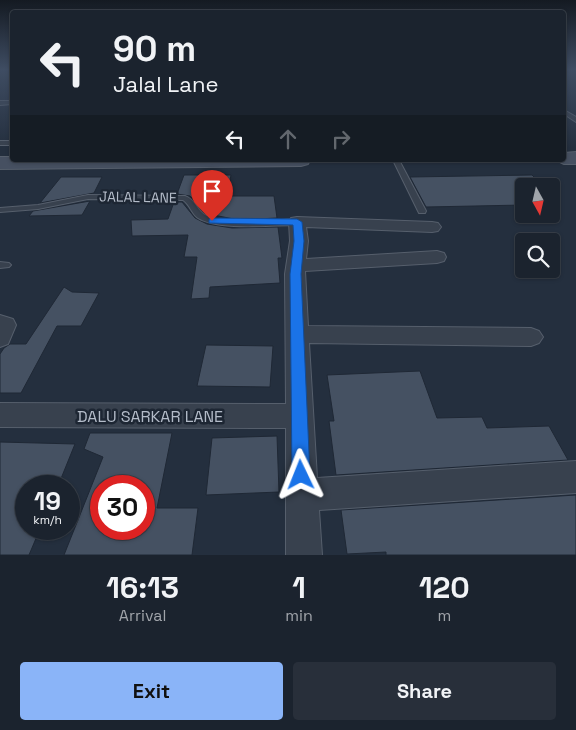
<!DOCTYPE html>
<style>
body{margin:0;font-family:"Space Grotesk",sans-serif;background:#282f3a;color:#f1f3f6;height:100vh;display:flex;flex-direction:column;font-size:19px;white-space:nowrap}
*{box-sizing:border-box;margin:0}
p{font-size:16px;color:#a0a4aa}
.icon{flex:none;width:28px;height:28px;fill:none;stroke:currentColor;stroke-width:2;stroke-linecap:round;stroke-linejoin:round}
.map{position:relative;height:555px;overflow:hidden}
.side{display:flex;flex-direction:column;background:#1b232e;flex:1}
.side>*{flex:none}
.top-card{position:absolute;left:10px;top:10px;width:556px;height:152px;border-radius:5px;box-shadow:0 1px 4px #0004,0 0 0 1px #39404a;background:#1b232e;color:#f1f3f6;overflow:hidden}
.needle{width:32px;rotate:172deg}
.controls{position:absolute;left:515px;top:178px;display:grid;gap:10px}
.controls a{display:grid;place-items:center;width:45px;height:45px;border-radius:5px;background:#1b232e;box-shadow:0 1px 4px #0004,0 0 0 1px #39404a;font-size:25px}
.speed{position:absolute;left:15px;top:475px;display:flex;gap:10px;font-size:25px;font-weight:700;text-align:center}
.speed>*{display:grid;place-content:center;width:65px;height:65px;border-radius:50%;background:#1b232e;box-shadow:0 1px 4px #0004,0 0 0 1px #39404a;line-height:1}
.speed small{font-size:12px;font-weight:400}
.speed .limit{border:8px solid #d22;background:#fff;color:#111}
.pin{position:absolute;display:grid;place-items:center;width:42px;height:42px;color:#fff;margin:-51px -21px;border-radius:50% 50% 50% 0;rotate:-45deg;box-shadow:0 0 5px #0007}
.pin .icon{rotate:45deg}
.me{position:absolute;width:55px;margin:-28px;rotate:358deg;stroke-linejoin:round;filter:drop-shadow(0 0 4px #0008)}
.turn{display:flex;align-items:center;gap:18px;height:105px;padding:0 20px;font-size:22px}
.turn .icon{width:65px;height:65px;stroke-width:2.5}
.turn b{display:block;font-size:35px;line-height:42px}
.lanes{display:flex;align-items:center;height:48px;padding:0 20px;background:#0003;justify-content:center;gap:25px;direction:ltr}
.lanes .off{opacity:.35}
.eta{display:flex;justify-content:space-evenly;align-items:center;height:85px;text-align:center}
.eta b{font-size:30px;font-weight:600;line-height:35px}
.action{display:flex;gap:10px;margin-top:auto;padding:10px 20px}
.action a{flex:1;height:58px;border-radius:5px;background:#8ab4f8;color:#111;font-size:20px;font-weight:600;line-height:58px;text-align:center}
.action a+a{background:#282f3a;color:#f1f3f6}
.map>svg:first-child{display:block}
.building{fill:#455162;stroke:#1f2835;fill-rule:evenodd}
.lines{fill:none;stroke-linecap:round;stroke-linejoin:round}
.lane-casing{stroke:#565f6c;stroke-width:2}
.street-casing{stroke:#565f6c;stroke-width:2}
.secondary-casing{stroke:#565f6c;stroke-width:2}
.lane{fill:#38414e;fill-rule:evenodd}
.street{fill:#38414e;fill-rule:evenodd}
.secondary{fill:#465061;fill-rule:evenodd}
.route{fill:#1a73e8;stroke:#114b97}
.labels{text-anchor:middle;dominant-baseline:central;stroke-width:5;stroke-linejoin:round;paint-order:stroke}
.street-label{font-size:14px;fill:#b4bcc9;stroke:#1d2633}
.near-street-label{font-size:16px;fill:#b4bcc9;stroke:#1d2633}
</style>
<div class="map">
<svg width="576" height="555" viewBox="0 0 576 555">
<rect width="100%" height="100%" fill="#242f3e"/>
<g class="building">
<path d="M 184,175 L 231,175 L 227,196 L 274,196 L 277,218 L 239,220 L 208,214 L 190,196 L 177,194 Z"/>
<path d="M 532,175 L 543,186 L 524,186 L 524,205 L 426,207 L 410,177 Z"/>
<path d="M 61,177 L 102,177 L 94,193 L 40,203 Z"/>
<path d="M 90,201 L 82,215 L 29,216 L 33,211 Z"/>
<path d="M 174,202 L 182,202 L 195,218 L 207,224 L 232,228 L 278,227 L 282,258 L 278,258 L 280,283 L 210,287 L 209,298 L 191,299 L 197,257 L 184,257 L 188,235 L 132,236 L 131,220 L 168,219 Z"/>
<path d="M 64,287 L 72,292 L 99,293 L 81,326 L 57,326 L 21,393 L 0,393 L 0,354 L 4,348 L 10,344 L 26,344 Z"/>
<path d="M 206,345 L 273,346 L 270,387 L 197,386 Z"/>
<path d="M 420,371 L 437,418 L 482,417 L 487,428 L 549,426 L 568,460 L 336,475 L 329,421 L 334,421 L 327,375 Z"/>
<path d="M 90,433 L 172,433 L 157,508 L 198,508 L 192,555 L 64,555 L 103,457 L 84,449 ZM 101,486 L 144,486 L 144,529 L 101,529 Z"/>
<path d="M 277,436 L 279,492 L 206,495 L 212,438 Z"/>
<path d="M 0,442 L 75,444 L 58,486 L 26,486 L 26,529 L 40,529 L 29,555 L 0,555 Z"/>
<path d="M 576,495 L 576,555 L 386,555 L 386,552 L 347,554 L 341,510 Z"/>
</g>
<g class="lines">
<defs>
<g id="lane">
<path d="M 0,101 L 12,101 L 12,104 L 0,105 Z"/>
<path d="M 564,110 L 576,117 L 576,122 L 564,114 Z"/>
<rect x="0" y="141" width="12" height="4"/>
<path d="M 393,160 L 399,160 L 426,211 L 425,213 L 419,213 L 418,211 Z"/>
<path d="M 88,195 L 185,196 C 196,200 197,212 207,216 C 228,226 274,220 297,219 L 301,222 L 297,225 C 272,225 219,231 198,218 C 192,214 190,205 183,200 L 88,199 L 38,209 L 0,212 L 0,208 L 38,205 Z"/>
<path d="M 0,262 L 9,263 L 11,265 L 9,267 L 0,268 Z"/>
</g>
<g id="street">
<path d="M 297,217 L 432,222 L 438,223 L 441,227 L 438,231 L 432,232 L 306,227 L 308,241 L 306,259 L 437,251 L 444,253 L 446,257 L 444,261 L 437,263 L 305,271 L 308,326 L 531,328 L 539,331 L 543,337 L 539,343 L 531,346 L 309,343 L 317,478 L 576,461 L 576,493 L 319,510 L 322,555 L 286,555 L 286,428 L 0,427 L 0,403 L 286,404 L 285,274 L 290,241 L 289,222 L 291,218 Z"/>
<path d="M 0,315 L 13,319 L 16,325 L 8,344 L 0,347 Z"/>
</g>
<g id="secondary">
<path d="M 576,152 L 576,164 L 564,164 L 556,160 L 564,160 L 564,153 Z"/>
<path d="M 0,157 L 12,157 L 12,160 L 310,160 L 308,164 L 301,166 L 0,169 Z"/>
</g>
</defs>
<use href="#lane" class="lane-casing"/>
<use href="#street" class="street-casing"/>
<use href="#secondary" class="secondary-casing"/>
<use href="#lane" class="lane"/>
<use href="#street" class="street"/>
<use href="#secondary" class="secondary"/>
</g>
<linearGradient id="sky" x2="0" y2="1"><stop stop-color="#141a22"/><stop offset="0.47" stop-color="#3f4d63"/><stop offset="1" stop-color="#3f4d63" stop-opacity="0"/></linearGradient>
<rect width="576" height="148" fill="url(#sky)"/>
<path class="route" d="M 212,218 L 297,219 L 302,222 L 304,241 L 301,274 L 310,475 L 307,481 L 301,484 L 295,481 L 292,475 L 290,274 L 294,241 L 293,225 L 209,223 L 209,219 Z"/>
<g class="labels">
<g class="street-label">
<text transform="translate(138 197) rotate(1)">JALAL LANE</text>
</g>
<g class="near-street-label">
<text x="150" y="416">DALU SARKAR LANE</text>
</g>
</g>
</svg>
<div class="controls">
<a><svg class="needle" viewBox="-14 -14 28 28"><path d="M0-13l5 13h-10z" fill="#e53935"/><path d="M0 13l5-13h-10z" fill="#a0a4aa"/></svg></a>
<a><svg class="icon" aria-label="search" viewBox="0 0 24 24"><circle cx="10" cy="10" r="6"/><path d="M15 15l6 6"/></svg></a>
</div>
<div class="speed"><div>19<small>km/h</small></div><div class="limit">30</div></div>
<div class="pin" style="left:212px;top:221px;background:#d93025"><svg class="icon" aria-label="arrive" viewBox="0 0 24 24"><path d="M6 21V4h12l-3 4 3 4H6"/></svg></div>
<svg class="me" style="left:301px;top:475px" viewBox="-20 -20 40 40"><path d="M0-17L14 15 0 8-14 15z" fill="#1a73e8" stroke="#fff" stroke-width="4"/></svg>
<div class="top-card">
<div class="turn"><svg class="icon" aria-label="left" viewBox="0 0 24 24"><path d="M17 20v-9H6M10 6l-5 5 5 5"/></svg><div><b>90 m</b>Jalal Lane</div></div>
<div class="lanes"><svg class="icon" aria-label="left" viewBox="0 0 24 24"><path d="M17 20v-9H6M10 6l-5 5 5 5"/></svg><svg class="icon off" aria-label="ahead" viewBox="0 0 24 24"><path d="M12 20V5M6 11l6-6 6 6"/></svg><svg class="icon off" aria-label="right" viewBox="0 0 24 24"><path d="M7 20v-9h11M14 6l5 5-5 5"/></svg></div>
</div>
</div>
<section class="side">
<div class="eta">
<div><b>16:13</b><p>Arrival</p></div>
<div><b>1</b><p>min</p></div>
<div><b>120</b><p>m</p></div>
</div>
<div class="action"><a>Exit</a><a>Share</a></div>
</section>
